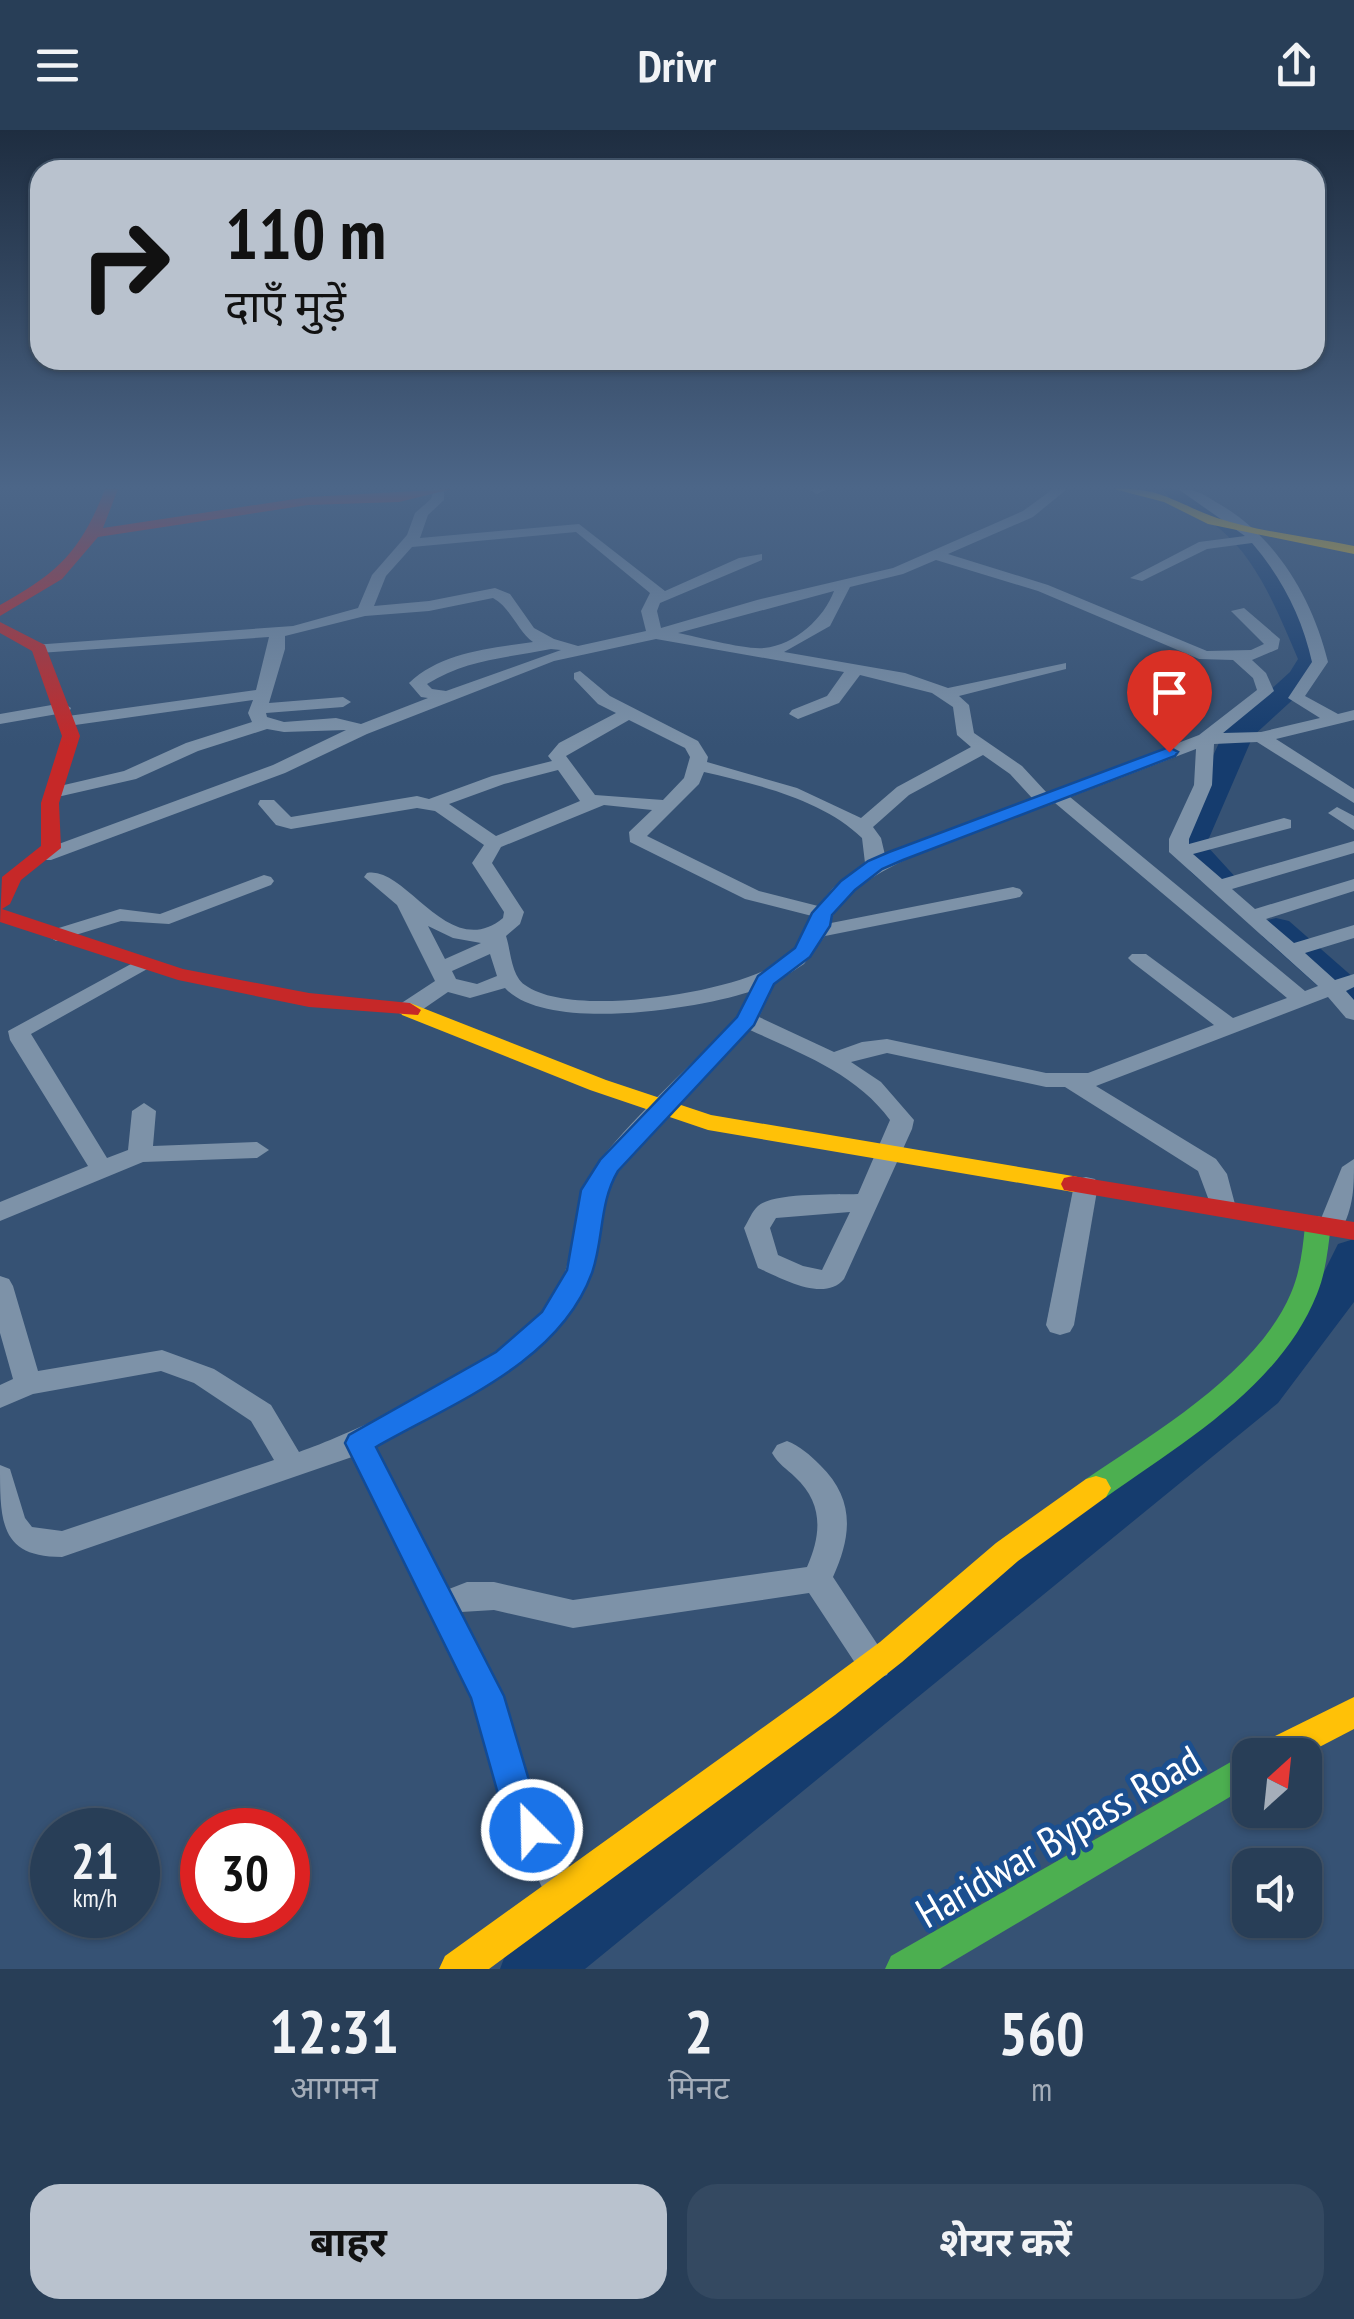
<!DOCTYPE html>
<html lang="hi">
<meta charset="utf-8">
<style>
body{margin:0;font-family:"PT Sans Narrow","Noto Sans Devanagari",sans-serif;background:#344961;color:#f1f3f6;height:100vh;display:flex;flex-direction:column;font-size:38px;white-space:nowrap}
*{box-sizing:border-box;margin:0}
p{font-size:32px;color:#a5aeba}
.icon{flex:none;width:55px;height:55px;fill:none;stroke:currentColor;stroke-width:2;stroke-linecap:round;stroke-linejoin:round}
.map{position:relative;height:1839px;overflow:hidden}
.side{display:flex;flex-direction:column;background:#283e57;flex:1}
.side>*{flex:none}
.top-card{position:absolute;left:30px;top:30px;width:1295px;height:210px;border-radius:30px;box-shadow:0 2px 8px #0004,0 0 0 2px #44576d;background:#b9c2ce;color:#111;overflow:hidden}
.needle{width:65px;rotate:27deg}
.controls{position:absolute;left:1232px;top:1608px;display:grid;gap:20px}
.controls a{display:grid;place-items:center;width:90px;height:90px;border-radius:20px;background:#283e57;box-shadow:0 2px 8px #0004,0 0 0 2px #44576d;font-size:50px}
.speed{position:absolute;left:30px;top:1678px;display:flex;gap:20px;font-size:50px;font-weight:700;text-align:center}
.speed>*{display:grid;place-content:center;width:130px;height:130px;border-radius:50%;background:#283e57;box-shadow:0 2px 8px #0004,0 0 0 2px #44576d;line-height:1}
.speed small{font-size:25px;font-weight:400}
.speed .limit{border:15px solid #d22;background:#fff;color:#111}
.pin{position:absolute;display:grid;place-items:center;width:85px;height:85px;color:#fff;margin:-102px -42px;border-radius:50% 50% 50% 0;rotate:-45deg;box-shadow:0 0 10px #0007}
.pin .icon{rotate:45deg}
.me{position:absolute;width:110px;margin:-55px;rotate:337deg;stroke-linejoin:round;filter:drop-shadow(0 0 8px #0008)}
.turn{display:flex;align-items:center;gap:35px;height:210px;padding:0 30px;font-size:45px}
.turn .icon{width:130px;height:130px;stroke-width:2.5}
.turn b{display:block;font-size:70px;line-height:85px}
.eta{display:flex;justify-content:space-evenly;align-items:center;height:170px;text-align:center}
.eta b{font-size:60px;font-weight:700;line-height:70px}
.cta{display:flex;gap:20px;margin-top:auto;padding:20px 30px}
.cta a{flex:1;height:115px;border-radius:30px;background:#b9c2ce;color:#111;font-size:40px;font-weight:700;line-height:115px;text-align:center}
.cta a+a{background:#344961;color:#f1f3f6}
header{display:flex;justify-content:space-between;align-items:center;height:130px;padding:0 30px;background:#283e57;font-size:45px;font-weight:700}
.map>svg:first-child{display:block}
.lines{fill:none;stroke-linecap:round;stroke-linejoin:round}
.river{fill:#153c6e;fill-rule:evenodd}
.street{fill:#7d92a8;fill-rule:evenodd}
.fast{fill:#4caf50;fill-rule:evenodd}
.slow{fill:#ffc107;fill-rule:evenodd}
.jam{fill:#c62828;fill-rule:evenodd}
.route{fill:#1a73e8;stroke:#114b97;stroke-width:2.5}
.labels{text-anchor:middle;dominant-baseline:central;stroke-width:10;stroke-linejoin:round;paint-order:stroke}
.near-street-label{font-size:42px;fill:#fff;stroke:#1b4f8f}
</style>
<header><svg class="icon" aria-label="menu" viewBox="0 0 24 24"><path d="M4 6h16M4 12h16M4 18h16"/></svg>Drivr<svg class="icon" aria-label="share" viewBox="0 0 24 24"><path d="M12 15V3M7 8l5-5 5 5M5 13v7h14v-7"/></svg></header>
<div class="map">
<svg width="1354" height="1839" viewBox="0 0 1354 1839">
<rect width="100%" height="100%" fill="#365274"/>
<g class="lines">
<g class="river">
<path d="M 1162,359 C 1185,358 1185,363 1205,371 C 1268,399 1299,469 1326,529 L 1311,553 L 1253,606 L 1206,715 L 1239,751 L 1233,758 C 1206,765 1186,738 1171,717 L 1224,602 L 1290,542 L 1298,529 C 1279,485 1258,430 1220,399 C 1201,383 1177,381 1162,359 Z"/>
<path d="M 1276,788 L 1289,791 L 1354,848 L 1354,880 L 1340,876 L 1263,807 L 1258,799 L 1263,791 Z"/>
<path d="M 1354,1109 L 1354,1172 L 1278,1273 L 585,1839 L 500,1839 L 509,1815 L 1242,1245 L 1322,1146 L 1338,1114 Z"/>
</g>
<g class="street">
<path d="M 434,359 L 444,359 L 444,370 L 428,385 L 420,408 L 579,394 L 665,461 L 739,428 L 762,424 L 762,430 L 660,473 L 657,481 L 661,498 L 757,470 L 893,438 L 1023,381 L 1053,359 L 1067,359 L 1033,387 L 948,424 L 1048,455 L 1207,521 L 1251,520 L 1264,514 L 1231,481 L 1244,478 L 1280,509 L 1278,519 L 1252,530 L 1266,543 L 1274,561 L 1223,603 L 1261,602 L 1320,588 L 1288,568 L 1312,532 C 1302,487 1282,448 1252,413 L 1207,419 L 1142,451 L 1130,448 L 1199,412 L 1245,406 L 1178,359 C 1196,358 1206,366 1221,375 C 1277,408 1313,470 1328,532 L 1305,566 L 1338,584 L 1354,580 L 1354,590 L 1276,609 L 1354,659 L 1354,673 L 1257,612 L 1214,614 L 1212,655 L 1189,709 L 1189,714 L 1284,688 L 1291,690 L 1291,698 L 1193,724 L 1222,749 L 1354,711 L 1354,723 L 1232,759 L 1255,779 L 1354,749 L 1354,761 L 1266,789 L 1294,813 L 1354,795 L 1354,808 L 1305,823 L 1335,850 L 1354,844 L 1354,857 L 1346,861 L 1354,870 L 1354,890 L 1346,888 L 1328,867 L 1096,956 L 1216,1029 L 1227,1044 L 1236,1078 L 1232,1084 L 1214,1084 L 1198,1041 L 1065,957 L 1046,957 L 887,923 L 851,932 L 881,952 L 914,990 L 912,999 L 844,1149 C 824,1173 781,1148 758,1138 L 744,1098 C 748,1092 752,1081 758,1076 C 774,1062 835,1065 858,1064 L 890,990 C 857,944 800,923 750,900 L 618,1042 C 598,1074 604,1110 591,1144 C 557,1234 453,1273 376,1317 L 449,1459 L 467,1452 L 494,1452 L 573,1470 L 807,1437 C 822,1403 823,1373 795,1347 C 787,1339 778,1334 772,1323 L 777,1315 L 787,1311 C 800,1316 810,1325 820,1335 C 855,1369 852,1405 833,1447 L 891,1535 L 887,1545 L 875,1549 L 863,1545 L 809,1463 L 573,1498 L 494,1480 L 461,1482 L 504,1566 L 534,1667 L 580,1759 L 575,1772 L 562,1777 L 549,1772 L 501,1671 L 471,1568 L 352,1327 L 62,1427 C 0,1427 0,1392 0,1335 L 10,1339 L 25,1388 L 32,1397 L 62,1401 L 274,1330 L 251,1291 L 194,1253 L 161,1241 L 33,1264 L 0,1278 L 0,1255 L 13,1249 L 0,1203 L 0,1146 L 9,1149 L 13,1156 L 38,1241 L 162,1220 L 214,1239 L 271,1275 L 299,1322 C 365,1299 528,1222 559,1158 C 578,1117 571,1068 600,1030 C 640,980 693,934 737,887 L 749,862 C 696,879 547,903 505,858 L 470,868 L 448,862 L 416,884 L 400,884 L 397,879 L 400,874 L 435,851 L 397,775 L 364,747 L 367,743 C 406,735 449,833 503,788 L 504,782 L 472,733 L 484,715 L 435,681 L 417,678 L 291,699 L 276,695 L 258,674 L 260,670 L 274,670 L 291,687 L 417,666 L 429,669 L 492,646 L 552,631 L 548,626 L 559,613 L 616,583 L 598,574 L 574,549 L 574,543 L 580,541 L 610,566 L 698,611 L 708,627 L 707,632 L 797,658 L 861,688 L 897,657 L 971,617 L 957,605 L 953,577 L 932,563 L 860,545 L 839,573 L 798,589 L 789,584 L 792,580 L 827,566 L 844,542 L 656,509 L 554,531 L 367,604 L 285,643 L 51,730 L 37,730 L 34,726 L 37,722 L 273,635 L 346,600 L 284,602 L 267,599 L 198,621 L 136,649 L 53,668 L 47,667 L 47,659 L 124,641 L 186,613 L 252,592 L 248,583 L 253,570 L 68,596 L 59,591 L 68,586 L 256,560 L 269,507 L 39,523 L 33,521 L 33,515 L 293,496 L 358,478 L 372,445 L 407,405 L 415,383 L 431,369 ZM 576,402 L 650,463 L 641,481 L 646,501 L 578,516 L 554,509 L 534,498 L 510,464 L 495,458 L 429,471 L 374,476 L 386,446 L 412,417 ZM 936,430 L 1038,461 L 1199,529 L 1233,530 L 1253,548 L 1257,560 L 1199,605 L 1047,663 L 1022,636 L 974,603 L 969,575 L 959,566 L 1066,539 L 1066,533 L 948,558 L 905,543 L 784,522 L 830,496 L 850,457 L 903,444 ZM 834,461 C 824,488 795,515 764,518 C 745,520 699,507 678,503 ZM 493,468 C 511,478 517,500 533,512 C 491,518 441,522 409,553 L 421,567 L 428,568 L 361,594 L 336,588 L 284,592 L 267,587 L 266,583 L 343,577 L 351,572 L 343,567 L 269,573 L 285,519 L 285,506 L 365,486 L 429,481 ZM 551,519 L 561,520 L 446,561 L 432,559 L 427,554 C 467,529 507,528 551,519 ZM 629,590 L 685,618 L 690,627 L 684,648 L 663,670 L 595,665 L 566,626 ZM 1196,619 L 1194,655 L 1169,709 L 1169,722 L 1318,856 L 1305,861 L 1070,667 ZM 983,625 L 1010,644 L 1032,668 L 885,725 L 881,708 L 873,697 L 909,665 ZM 558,640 L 580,671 L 496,706 L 449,674 L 504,654 ZM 704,642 C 756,654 823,670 862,708 L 865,733 L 833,758 L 818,776 L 759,761 L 647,706 L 699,654 ZM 1055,673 L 1287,868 L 1233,888 L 1146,824 L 1132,824 L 1128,828 L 1132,832 L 1214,895 L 1088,943 L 1046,943 L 887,909 L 862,912 L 834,922 L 759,887 L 775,853 L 804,834 L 825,806 L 1020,767 L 1023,763 L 1020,759 L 1013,757 L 831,793 C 840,739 1006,691 1055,673 ZM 604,675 L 652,680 L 629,702 L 630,712 L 745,769 L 812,786 C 809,805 794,823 777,834 C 731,863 571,889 525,855 C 511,845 511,821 506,806 L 520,794 L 524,782 L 492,733 L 501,717 ZM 428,796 L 453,808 L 481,813 L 445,829 ZM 490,824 L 497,846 L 477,854 L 456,849 L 452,841 ZM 850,1082 L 822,1140 L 803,1136 L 778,1125 L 770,1098 L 776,1088 Z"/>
<path d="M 827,359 L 817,364 L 810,360 L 811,359 Z"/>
<path d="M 63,573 L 71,578 L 69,582 L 0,594 L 0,584 Z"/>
<path d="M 1337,677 L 1354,686 L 1354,700 L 1328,683 Z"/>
<path d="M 264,745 L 271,747 L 274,751 L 271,755 L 169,794 L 121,791 L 56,811 L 46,805 L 49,801 L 120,779 L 160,784 Z"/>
<path d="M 142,828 L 149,830 L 153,834 L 149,838 L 31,904 L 107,1028 L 128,1020 L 132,981 L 144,973 L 156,981 L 153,1016 L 257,1012 L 269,1020 L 257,1028 L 143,1032 L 0,1091 L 0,1072 L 88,1036 L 10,910 L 8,901 Z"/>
<path d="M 1354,1029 C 1354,1056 1354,1078 1340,1102 L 1322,1102 L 1318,1096 L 1342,1037 Z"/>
<path d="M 1086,1047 L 1095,1049 L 1098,1055 L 1074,1195 L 1070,1202 L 1060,1205 L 1050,1202 L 1046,1195 L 1074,1055 L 1077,1049 Z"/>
</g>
<g class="fast">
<path d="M 1318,1086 L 1327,1089 L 1331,1095 C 1328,1118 1326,1142 1317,1164 C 1281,1255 1183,1313 1106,1367 L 1096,1370 L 1086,1367 L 1081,1358 L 1086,1349 C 1154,1303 1258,1242 1291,1163 C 1300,1142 1303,1118 1305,1095 L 1309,1089 Z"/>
<path d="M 1250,1621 L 1260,1625 L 1250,1625 L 1250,1655 L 940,1839 L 885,1839 L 891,1826 Z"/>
</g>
<g class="slow">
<path d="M 1114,359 C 1161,357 1177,374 1217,388 C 1260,402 1310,407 1354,416 L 1354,424 L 1208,394 L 1164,372 Z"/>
<path d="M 410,873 L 606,950 L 711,985 L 1073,1046 L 1082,1048 L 1085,1054 L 1082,1060 L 1073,1062 L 708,1000 L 590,960 L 402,885 L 399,880 L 402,875 Z"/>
<path d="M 1096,1346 L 1106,1349 L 1111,1358 L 1106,1367 L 1018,1431 L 902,1532 L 835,1585 L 489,1839 L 439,1839 L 445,1826 L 811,1563 L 880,1512 L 996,1413 L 1086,1349 Z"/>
<path d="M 1354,1567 L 1354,1599 L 1304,1625 L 1254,1625 L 1259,1614 Z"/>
</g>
<g class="jam">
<path d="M 105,359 L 118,359 L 103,398 L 308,367 L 452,359 L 399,372 L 308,375 L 98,407 L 62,449 L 0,486 L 0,475 C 58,443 81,421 105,359 Z"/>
<path d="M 0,492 L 45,515 L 80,606 L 59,673 L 61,718 L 21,750 L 10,774 L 2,779 L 183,839 L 309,863 L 410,873 L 421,880 L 418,885 L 309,877 L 178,850 L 0,792 L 2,747 L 41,716 L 41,673 L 62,606 L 32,521 L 0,503 Z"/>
<path d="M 1073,1046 L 1354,1092 L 1354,1110 L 1064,1060 L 1061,1054 L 1064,1048 Z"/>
</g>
</g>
<linearGradient id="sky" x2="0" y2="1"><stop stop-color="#1e2d40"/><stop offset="0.58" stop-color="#4c6688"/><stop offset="1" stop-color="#4c6688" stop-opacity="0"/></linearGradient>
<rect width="1354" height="616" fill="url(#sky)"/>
<path class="route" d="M 1169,617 L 1178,622 L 1175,626 L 903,730 L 882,739 L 855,760 L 832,785 L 830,796 L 810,827 L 774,854 L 754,895 L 618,1041 C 599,1073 604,1109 592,1143 C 559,1233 453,1273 376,1317 L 504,1566 L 534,1667 L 550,1700 L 545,1713 L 532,1718 L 520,1713 L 500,1671 L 471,1568 L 345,1313 L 349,1305 L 496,1222 L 542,1182 L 567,1140 L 581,1060 L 600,1030 L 737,887 L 758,846 L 795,818 L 812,783 L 841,751 L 868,731 L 889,722 Z"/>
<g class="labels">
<g class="near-street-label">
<text transform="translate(1058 1706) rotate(-30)">Haridwar Bypass Road</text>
</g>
</g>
</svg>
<div class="controls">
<a><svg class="needle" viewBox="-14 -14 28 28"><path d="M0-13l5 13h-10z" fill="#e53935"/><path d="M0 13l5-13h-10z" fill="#a5aeba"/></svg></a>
<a><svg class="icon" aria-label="sound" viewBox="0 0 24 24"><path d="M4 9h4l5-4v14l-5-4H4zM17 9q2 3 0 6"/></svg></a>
</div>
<div class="speed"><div>21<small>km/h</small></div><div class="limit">30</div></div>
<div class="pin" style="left:1169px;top:622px;background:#d93025"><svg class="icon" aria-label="arrive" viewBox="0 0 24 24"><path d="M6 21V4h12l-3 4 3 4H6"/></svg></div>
<svg class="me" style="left:532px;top:1700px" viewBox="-20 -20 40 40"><circle r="17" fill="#1a73e8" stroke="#fff" stroke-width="3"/><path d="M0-11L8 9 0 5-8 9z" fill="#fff"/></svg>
<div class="top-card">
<div class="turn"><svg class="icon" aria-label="right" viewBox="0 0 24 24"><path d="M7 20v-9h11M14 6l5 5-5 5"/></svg><div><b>110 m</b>दाएँ मुड़ें</div></div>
</div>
</div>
<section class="side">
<div class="eta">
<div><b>12:31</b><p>आगमन</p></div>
<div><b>2</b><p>मिनट</p></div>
<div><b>560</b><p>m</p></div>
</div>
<div class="cta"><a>बाहर</a><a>शेयर करें</a></div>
</section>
